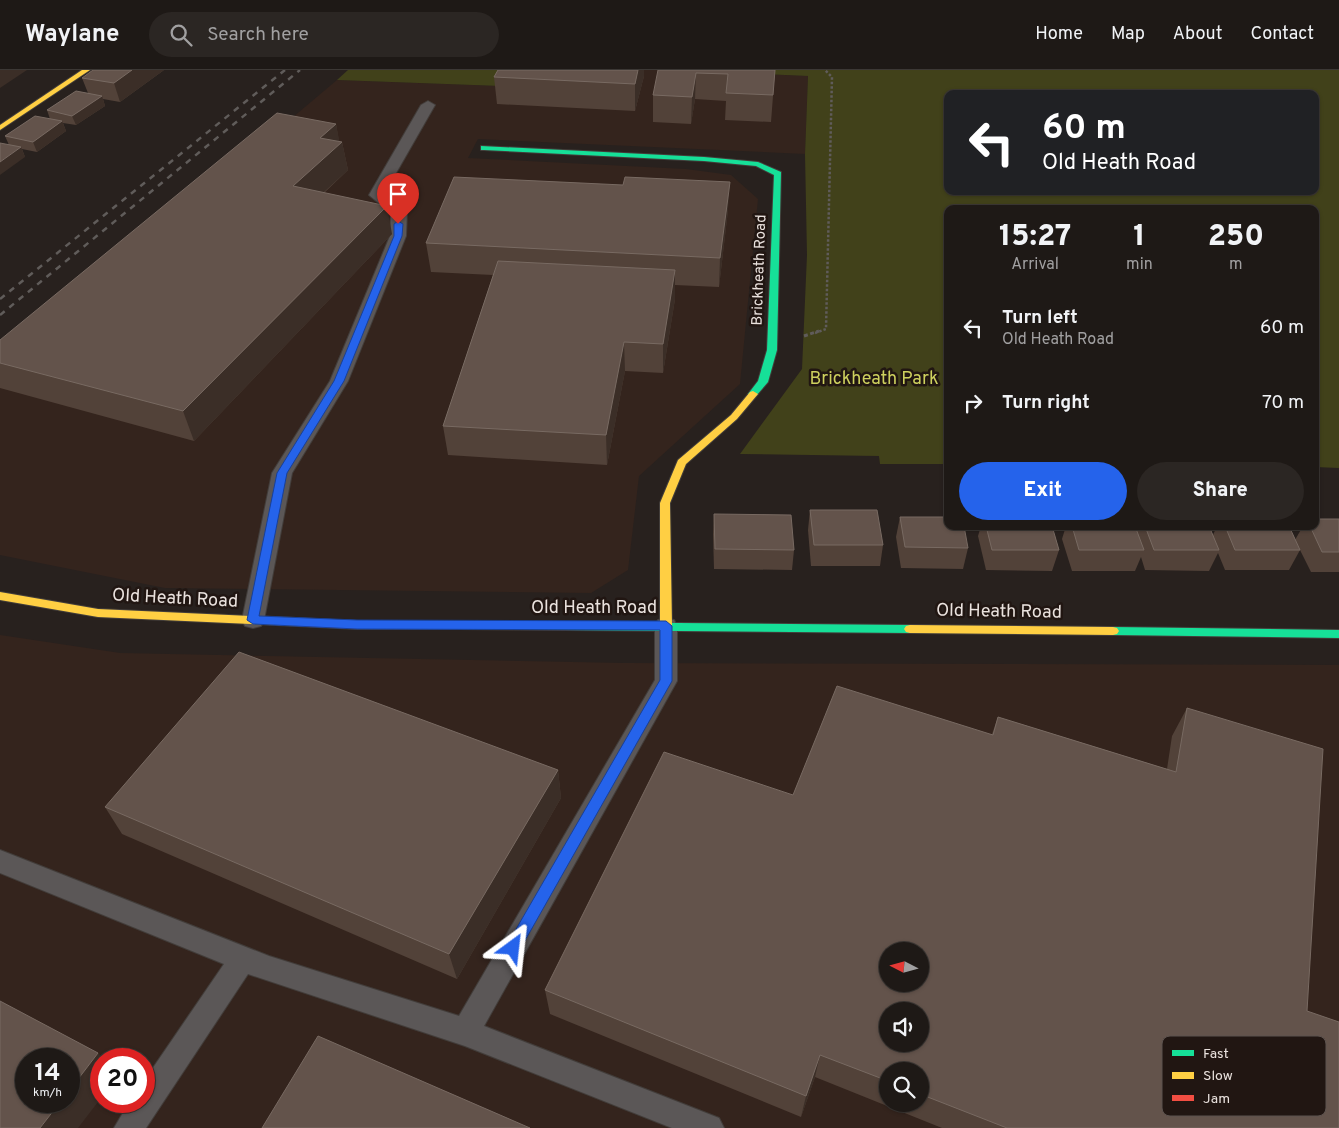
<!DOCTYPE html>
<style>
body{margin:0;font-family:Overpass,sans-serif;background:#2b2623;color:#f1f3f6;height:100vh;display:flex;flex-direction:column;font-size:19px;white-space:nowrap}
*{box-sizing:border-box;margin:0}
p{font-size:16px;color:#a1a0a1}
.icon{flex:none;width:28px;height:28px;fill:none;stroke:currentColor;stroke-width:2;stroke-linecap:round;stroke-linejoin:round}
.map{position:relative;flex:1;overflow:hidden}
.sheet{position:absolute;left:944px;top:135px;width:375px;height:325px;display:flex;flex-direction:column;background:#1e1916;border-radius:10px;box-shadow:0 1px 4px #0004,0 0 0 1px #3c3835}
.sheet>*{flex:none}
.hud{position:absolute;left:944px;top:20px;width:375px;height:105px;border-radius:10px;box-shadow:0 1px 4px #0004,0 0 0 1px #3c3835;background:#202124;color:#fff;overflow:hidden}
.needle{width:32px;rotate:276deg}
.controls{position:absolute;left:879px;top:872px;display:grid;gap:10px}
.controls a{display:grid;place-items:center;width:50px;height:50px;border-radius:50%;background:#1e1916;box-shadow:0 1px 4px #0004,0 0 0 1px #3c3835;font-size:25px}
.speed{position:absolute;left:15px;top:978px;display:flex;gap:10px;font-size:25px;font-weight:700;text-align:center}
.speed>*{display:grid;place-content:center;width:65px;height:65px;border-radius:50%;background:#1e1916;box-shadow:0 1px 4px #0004,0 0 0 1px #3c3835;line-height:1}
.speed small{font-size:12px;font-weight:400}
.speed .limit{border:8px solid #d22;background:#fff;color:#111}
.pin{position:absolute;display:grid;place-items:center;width:42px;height:42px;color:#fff;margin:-51px -21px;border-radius:50% 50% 50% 0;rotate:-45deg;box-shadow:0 0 5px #0007}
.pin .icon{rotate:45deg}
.me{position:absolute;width:55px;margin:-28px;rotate:30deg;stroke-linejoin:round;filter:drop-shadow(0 0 4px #0008)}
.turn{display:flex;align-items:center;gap:18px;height:105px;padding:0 15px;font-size:22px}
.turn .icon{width:65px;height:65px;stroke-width:2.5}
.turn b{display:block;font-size:35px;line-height:42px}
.eta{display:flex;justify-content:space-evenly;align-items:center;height:85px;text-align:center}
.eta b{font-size:30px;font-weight:800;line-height:35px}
.cta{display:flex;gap:10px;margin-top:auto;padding:10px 15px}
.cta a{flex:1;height:58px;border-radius:30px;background:#2563eb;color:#fff;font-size:20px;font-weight:800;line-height:58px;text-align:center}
.cta a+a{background:#2b2623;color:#f1f3f6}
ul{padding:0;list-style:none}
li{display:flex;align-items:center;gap:15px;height:75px;padding:0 15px}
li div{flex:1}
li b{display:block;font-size:19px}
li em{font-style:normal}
header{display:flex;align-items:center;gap:30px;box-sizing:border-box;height:70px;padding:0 25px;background:#1e1916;border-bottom:1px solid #3c3835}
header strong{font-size:24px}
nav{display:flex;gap:28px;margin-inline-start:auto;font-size:18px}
.search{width:350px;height:45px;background:#2b2623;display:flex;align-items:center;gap:12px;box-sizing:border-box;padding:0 18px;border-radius:28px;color:#a1a0a1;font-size:19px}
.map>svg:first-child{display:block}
.built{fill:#34241d;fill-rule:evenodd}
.green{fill:#41411a;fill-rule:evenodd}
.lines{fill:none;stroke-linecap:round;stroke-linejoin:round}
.lane-casing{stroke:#423d3a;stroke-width:2}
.fast-casing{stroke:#423d3a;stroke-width:2}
.slow-casing{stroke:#423d3a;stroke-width:2}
.jam-casing{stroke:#423d3a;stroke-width:2}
.path-far1{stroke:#605c5b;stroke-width:2.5;stroke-dasharray:2.5 2;stroke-linecap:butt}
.path{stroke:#605c5b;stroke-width:3;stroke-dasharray:4 2.5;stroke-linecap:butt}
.lane{fill:#5b5757;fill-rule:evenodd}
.fast{fill:#16e098;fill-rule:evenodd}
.slow{fill:#ffcf43;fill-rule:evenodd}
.jam{fill:#f24e42;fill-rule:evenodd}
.rail{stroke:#605c5a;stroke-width:2.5;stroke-dasharray:6 6;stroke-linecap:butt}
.wall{fill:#524239;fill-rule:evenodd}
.shaded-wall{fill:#3b2e27}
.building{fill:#63534b;stroke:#786a62;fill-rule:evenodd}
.route{fill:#2563eb;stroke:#184099}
.labels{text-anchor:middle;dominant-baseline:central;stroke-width:5;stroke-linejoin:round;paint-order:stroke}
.far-street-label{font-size:15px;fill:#eae2de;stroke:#211612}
.park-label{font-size:18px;fill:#ced15e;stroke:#211612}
.street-label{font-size:18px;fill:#eae2de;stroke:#211612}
.key{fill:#211612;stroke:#5d534f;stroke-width:1}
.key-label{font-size:14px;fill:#eae2de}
</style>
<header>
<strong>Waylane</strong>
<div class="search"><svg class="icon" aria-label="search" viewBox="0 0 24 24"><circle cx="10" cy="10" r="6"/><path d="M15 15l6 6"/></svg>Search here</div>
<nav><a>Home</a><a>Map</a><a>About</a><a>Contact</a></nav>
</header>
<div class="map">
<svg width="1339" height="1058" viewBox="0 0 1339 1058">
<rect width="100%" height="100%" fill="#28211e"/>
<g class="built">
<path d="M 507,0 L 671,0 L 808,6 L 805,84 L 478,69 L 468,88 L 686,99 L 731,105 L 758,129 L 740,314 L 639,406 L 628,500 L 591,523 L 165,518 L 0,485 L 0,294 L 337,10 L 500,16 Z"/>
<path d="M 0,565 L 120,583 L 624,593 L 1339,595 L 1339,1058 L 0,1058 ZM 888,881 L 920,881 L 920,914 L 888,914 ZM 888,941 L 920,941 L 920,974 L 888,974 ZM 26,989 L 69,989 L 69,1031 L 26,1031 ZM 101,989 L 144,989 L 144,1031 L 101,1031 ZM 888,1001 L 920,1001 L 920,1034 L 888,1034 Z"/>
</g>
<g class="green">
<path d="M 348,0 L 507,0 L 500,16 L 337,10 Z"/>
<path d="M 671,0 L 1339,0 L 1339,398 L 1315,397 L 1315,139 L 948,139 L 947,394 L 880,394 L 879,386 L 740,384 L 802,299 L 807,185 L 805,84 L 808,6 ZM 948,24 L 1315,24 L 1315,121 L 948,121 Z"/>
</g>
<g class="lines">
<defs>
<g id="lane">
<path d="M 428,31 L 435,35 L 384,124 L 407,141 L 406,166 L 348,311 L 292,403 L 264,550 L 261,556 L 253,558 L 245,556 L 242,550 L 272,403 L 330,311 L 390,166 L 391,143 L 369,125 L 421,35 Z"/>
<path d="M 666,548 L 674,550 L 677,556 L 677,611 L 484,956 L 719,1048 L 724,1058 L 672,1058 L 465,976 L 248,904 L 146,1058 L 114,1058 L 130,1031 L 144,1031 L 144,1011 L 224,894 L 0,803 L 0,780 L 269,886 L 459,946 L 655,610 L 655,556 L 658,550 Z"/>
</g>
<g id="fast">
<path d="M 481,76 L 704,87 L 758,92 L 781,102 L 777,280 L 768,312 L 756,326 L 750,326 L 748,324 L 758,311 L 767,280 L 774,105 L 756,96 L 704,91 L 484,80 L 481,80 Z"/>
<path d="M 457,551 L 910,555 L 914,556 L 916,559 L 914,562 L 910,563 L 457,559 L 453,558 L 451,555 L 453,552 Z"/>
<path d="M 1113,557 L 1339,560 L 1339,568 L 1113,565 L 1109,564 L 1107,561 L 1109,558 Z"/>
</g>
<g id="slow">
<path d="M 82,0 L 90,0 L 0,60 L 0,55 Z"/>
<path d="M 753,321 L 758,324 L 737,349 L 686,394 L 670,433 L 672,556 L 670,559 L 662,559 L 660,556 L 660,433 L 678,390 L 731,345 L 750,322 Z"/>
<path d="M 0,522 L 98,539 L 297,548 L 301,549 L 303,552 L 301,555 L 297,556 L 98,547 L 0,530 Z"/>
<path d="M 910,555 L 1113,557 L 1117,558 L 1119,561 L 1117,564 L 1113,565 L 910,563 L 906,562 L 904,559 L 906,556 Z"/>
</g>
<path id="jam" d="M 297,548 L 357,551 L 457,551 L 461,552 L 463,555 L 461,558 L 457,559 L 357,559 L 297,556 L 293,555 L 291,552 L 293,549 Z"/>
</defs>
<use href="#lane" class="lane-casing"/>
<use href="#fast" class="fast-casing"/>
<use href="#slow" class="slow-casing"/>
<use href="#jam" class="jam-casing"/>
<path class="path-far1" d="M 815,263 L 826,259 L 832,7 L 825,0"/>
<path class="path" d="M 804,266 L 819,261"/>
<use href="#lane" class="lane"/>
<use href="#fast" class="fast"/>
<use href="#slow" class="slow"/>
<use href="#jam" class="jam"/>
<g class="rail">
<path d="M 0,229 L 285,0"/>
<path d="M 0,245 L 300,0"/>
</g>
</g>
<g class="wall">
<path d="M 164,0 L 120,32 L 103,29 L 105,36 L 76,55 L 63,53 L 66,61 L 37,82 L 22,79 L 25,87 L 9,75 L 5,66 L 50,49 L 47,40 L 88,23 L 82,8 Z"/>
<path d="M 498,0 L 644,0 L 644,6 L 635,41 L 497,34 L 494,7 Z"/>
<path d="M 658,0 L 775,0 L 771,52 L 725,50 L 726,31 L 695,29 L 691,54 L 653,52 L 653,25 Z"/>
<path d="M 336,54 L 339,72 L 342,72 L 348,100 L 324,123 L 392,164 L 194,371 L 0,318 L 0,270 Z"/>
<path d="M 728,140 L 719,217 L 675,215 L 675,229 L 663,303 L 625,301 L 607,395 L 448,385 L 443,356 L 493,205 L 431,202 L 426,173 Z"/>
<path d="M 810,440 L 883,475 L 880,496 L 811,496 L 808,460 Z"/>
<path d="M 714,444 L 794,480 L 792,500 L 714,499 L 713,464 Z"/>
<path d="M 900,447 L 968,478 L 963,499 L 901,498 L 896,467 Z"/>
<path d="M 1339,449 L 1339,502 L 1311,502 L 1295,470 L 1303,456 L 1315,456 Z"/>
<path d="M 981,456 L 1052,456 L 1059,480 L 1052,501 L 986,500 L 978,466 Z"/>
<path d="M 1066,456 L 1135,456 L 1137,461 L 1139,456 L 1209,456 L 1213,465 L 1217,456 L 1289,456 L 1300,480 L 1289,500 L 1225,500 L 1218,483 L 1209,501 L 1145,500 L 1141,487 L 1135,501 L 1072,501 L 1062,469 Z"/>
<path d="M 1187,638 L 1307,941 L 1339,1058 L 942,1058 L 815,1007 L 801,1047 L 550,944 L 545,920 L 793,725 L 992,664 L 998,647 L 1167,699 L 1172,666 ZM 888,1001 L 920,1001 L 920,1034 L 888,1034 Z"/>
<path d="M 558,700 L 561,728 L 457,909 L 122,764 L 105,737 Z"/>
</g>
<g class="shaded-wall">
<path d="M 0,0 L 27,0 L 0,18 Z"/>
<path d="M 132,0 L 164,0 L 120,32 L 114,13 Z"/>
<path d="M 638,0 L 644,0 L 644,6 L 635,41 L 635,14 Z"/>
<path d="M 696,3 L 695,29 L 691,54 L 692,27 Z"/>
<path d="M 102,26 L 105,36 L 76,55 L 72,46 Z"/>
<path d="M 62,51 L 66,61 L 37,82 L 33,72 Z"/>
<path d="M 336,54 L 340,74 L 342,72 L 348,100 L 300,144 L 293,116 L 320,68 Z"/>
<path d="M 21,77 L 25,87 L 0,105 L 0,92 Z"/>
<path d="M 730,112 L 728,140 L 719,217 L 720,188 Z"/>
<path d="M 387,136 L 392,164 L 194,371 L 183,341 Z"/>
<path d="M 675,200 L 675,229 L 663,303 L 663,274 Z"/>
<path d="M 624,272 L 625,301 L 607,395 L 606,365 Z"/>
<path d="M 558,700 L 561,728 L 457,909 L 449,884 Z"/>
<path d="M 98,983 L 104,989 L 101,989 L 101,1028 L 78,1058 L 40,1058 L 61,1031 L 69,1031 L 69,1021 Z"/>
<path d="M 820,985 L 815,1007 L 801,1047 L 806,1026 Z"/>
</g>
<g class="building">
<path d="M 93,0 L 132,0 L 114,13 L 82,8 Z"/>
<path d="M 498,0 L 638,0 L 635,14 L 494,7 Z"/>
<path d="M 658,0 L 775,0 L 773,25 L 726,23 L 728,4 L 696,3 L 692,27 L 653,25 Z"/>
<path d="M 76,21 L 102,26 L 72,46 L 47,40 Z"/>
<path d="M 277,43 L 336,54 L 320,68 L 342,72 L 293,116 L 387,136 L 183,341 L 0,293 L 0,270 Z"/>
<path d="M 35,46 L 62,51 L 33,72 L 5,66 Z"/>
<path d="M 0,73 L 21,77 L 0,92 Z"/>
<path d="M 454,107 L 623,115 L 625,107 L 730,112 L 720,188 L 426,173 Z"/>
<path d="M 498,191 L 675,200 L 663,274 L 624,272 L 606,365 L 443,356 Z"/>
<path d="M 810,440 L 877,440 L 883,475 L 814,475 Z"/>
<path d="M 714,444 L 791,445 L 794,480 L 715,479 Z"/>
<path d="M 900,447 L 948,447 L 948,456 L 964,456 L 968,478 L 905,477 Z"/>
<path d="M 1315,449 L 1339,449 L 1339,482 L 1322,482 L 1310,456 L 1315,456 Z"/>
<path d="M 986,456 L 1052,456 L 1059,480 L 992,480 Z"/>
<path d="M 1072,456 L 1135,456 L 1144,480 L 1079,480 Z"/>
<path d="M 1145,456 L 1209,456 L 1219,480 L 1154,480 Z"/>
<path d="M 1225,456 L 1289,456 L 1300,480 L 1235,480 Z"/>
<path d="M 239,582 L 558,700 L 449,884 L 105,737 Z"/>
<path d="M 837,616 L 993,665 L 998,647 L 1176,702 L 1187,638 L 1323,679 L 1307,941 L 1339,952 L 1339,1058 L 1007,1058 L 920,1024 L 920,1001 L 888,1001 L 888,1011 L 820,985 L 806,1026 L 545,920 L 664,682 L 793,725 ZM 888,881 L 920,881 L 920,914 L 888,914 ZM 888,941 L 920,941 L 920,974 L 888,974 Z"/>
<path d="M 0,931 L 98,983 L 69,1021 L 69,989 L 26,989 L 26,1031 L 61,1031 L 40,1058 L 0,1058 Z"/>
<path d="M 318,966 L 530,1058 L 262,1058 Z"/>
</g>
<path class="route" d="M 398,151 L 403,154 L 402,166 L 344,311 L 287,403 L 259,546 L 357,550 L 666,551 L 672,556 L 672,611 L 518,883 L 513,885 L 508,883 L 506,878 L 508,873 L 660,610 L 660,560 L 357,559 L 253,554 L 247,550 L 277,403 L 334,311 L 394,166 L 394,154 Z"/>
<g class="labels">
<g class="far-street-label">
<text transform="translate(760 200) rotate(-88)">Brickheath Road</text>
</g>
<g class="park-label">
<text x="874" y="309">Brickheath Park</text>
</g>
<g class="street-label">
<text transform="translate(175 529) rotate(3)">Old Heath Road</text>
<text x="594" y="538">Old Heath Road</text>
<text transform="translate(999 542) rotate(1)">Old Heath Road</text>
</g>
</g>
<rect x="1162" y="966" width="164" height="80" rx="8" class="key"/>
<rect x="1172" y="980" width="22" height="6" fill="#16e098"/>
<rect x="1172" y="1002" width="22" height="7" fill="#ffcf43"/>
<rect x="1172" y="1025" width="22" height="6" fill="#f24e42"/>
<g class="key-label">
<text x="1203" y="988">Fast</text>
<text x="1203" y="1010">Slow</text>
<text x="1203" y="1033">Jam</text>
</g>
</svg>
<div class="controls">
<a><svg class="needle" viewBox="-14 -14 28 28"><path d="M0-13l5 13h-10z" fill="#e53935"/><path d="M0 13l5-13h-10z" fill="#a1a0a1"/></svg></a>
<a><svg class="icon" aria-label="sound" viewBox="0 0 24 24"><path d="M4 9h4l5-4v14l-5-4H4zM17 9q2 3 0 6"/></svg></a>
<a><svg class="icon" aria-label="search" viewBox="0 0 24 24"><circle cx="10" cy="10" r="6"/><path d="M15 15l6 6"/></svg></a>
</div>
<div class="speed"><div>14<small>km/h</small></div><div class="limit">20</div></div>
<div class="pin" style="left:398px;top:154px;background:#d93025"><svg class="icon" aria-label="arrive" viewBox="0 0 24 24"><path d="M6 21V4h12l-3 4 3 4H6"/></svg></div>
<svg class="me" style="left:513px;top:878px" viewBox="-20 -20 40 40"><path d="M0-17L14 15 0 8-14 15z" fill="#2563eb" stroke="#fff" stroke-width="4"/></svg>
<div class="hud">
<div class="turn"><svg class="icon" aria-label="left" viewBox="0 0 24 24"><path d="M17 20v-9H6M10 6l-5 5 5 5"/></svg><div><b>60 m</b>Old Heath Road</div></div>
</div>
<section class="sheet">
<div class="eta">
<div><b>15:27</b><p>Arrival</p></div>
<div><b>1</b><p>min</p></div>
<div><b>250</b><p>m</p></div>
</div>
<ul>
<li><svg class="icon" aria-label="left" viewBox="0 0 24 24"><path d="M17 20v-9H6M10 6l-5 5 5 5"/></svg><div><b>Turn left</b><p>Old Heath Road</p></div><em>60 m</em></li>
<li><svg class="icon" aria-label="right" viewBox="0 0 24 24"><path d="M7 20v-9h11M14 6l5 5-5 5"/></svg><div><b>Turn right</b></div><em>70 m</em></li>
</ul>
<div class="cta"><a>Exit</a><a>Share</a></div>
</section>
</div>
